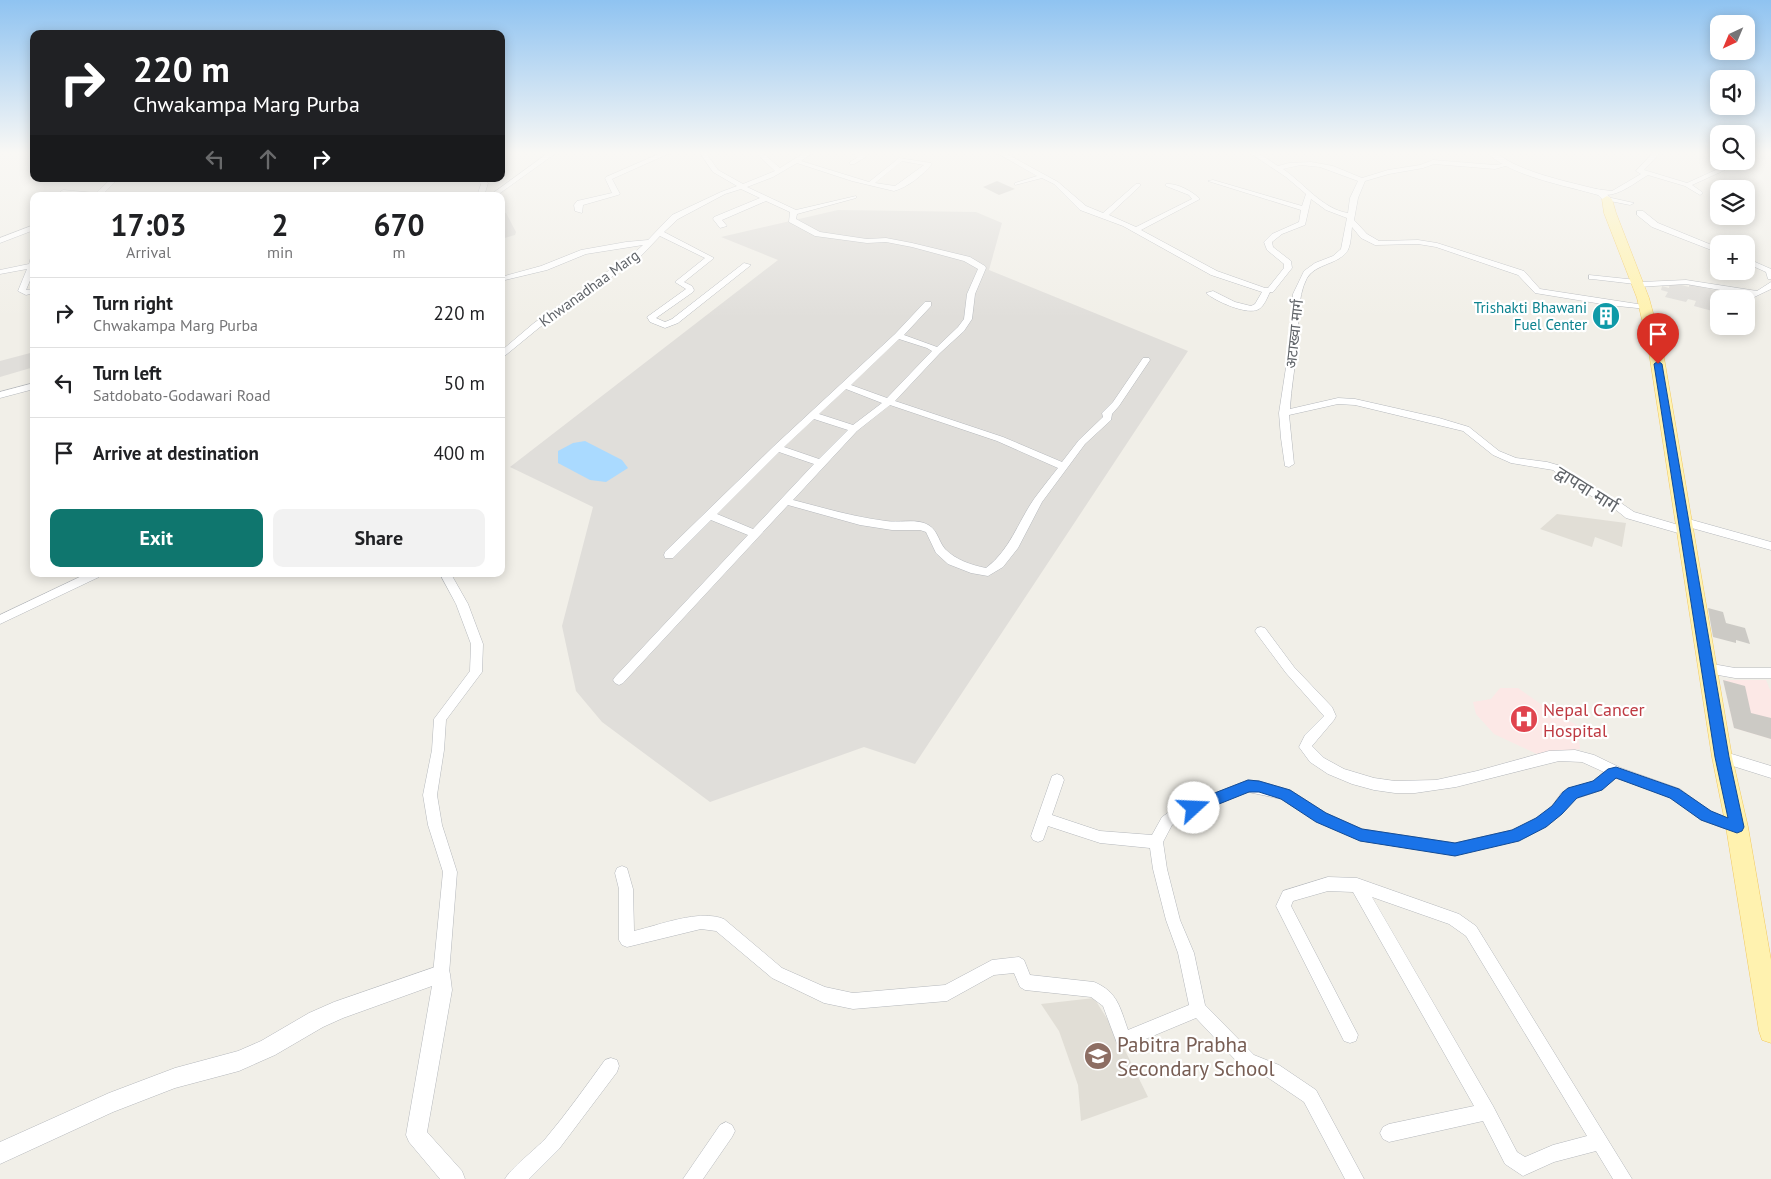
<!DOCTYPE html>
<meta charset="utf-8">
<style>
body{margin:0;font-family:"PT Sans","Noto Sans Devanagari",sans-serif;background:#f2f2f2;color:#202124;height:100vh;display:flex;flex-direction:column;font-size:19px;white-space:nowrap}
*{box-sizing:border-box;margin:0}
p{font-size:16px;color:#757577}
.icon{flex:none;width:28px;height:28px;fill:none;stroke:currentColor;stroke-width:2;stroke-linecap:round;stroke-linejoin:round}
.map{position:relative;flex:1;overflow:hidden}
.side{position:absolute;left:30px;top:192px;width:475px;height:385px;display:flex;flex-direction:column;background:#fff;border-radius:10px;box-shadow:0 2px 12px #0003}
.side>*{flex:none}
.banner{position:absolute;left:30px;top:30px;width:475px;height:152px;border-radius:10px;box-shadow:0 2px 12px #0003;background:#202124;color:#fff;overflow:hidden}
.needle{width:32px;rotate:224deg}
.tools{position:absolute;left:1710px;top:15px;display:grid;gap:10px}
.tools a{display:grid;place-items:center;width:45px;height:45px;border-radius:10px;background:#fff;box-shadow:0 2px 12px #0003;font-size:25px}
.pin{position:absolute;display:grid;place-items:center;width:42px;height:42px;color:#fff;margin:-51px -21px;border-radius:50% 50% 50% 0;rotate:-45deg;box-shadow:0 0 5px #0007}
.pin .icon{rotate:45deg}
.me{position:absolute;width:55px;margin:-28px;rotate:70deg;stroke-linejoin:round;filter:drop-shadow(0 0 4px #0008)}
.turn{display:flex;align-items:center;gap:18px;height:105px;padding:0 20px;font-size:22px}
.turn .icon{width:65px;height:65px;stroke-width:2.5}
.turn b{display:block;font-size:35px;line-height:42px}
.lanes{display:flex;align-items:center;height:48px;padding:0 20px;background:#0003;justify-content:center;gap:25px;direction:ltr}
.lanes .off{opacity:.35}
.eta{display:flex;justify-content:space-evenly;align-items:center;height:85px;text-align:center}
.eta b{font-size:30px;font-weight:700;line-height:35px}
.primary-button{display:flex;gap:10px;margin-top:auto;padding:10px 20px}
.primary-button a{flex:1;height:58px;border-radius:10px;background:#0f766e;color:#fff;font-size:20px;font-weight:700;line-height:58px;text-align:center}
.primary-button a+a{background:#f2f2f2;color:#202124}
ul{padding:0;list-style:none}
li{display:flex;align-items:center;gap:15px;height:70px;padding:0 20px;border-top:1px solid #e0e0e0}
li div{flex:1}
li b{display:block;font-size:19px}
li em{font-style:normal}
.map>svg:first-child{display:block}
.industrial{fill:#e0deda}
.education{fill:#e1ded6}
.medical{fill:#fce8e6}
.water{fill:#aadaff}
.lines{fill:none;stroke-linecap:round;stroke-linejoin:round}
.stream{stroke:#aadaff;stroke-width:2.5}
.building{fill:#cccac5}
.minor-casing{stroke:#b5b8bc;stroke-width:1}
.tertiary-casing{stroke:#b5b8bc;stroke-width:1}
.primary-casing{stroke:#f2c960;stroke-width:1}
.minor{fill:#fff;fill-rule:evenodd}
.tertiary{fill:#fff;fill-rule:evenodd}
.primary{fill:#fff2af;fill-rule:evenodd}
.route{fill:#1a73e8;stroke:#114b97}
.labels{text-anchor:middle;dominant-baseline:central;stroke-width:4.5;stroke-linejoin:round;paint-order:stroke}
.far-street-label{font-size:15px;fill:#5f6368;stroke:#fff}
.far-culture-label{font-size:15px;fill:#0d838f;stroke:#fff;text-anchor:end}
.street-label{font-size:18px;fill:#5f6368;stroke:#fff}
.health-label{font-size:18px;fill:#be3a42;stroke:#fff;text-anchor:start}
.near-education-label{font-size:21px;fill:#785e54;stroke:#fff;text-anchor:start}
</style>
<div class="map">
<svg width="1771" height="1179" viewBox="0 0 1771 1179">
<rect width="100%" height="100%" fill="#f1efe8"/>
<g class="industrial">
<path d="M 838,210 L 976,212 L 1002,223 L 989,270 L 1188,351 L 915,764 L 864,747 L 710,802 L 602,722 L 576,691 L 562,626 L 593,507 L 510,467 L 778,260 L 721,237 Z"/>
<path d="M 501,211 L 506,213 L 516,232 L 515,235 L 501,239 Z"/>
<path d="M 1670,282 L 1689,287 L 1689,284 L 1722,292 L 1716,312 L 1694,306 L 1696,301 L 1688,299 L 1686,302 L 1665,297 L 1668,292 L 1661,290 L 1662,286 L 1669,288 Z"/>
<path d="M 34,352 L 34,367 L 0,377 L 0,361 Z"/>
</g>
<g class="education">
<path d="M 1557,514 L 1626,523 L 1622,547 L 1595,537 L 1592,547 L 1540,529 Z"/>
<path d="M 1094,998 L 1118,1036 L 1148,1097 L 1081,1121 L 1078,1085 L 1059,1031 L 1041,1004 Z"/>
</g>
<g class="medical">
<path d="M 1723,680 L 1766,680 L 1771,692 L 1771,739 L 1734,728 Z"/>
<path d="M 1500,688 L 1518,688 L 1552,712 L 1577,725 L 1580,749 L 1537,754 L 1494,734 L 1476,714 L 1473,702 L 1491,699 Z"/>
</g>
<path class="water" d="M 585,441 L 622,460 L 628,468 L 606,482 L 590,480 L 558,463 L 558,451 L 573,443 Z"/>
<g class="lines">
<path class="stream" d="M 1734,299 L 1735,297 L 1750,294"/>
</g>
<g class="building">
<path d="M 997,181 L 1015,189 L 999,195 L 983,187 Z"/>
<path d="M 1708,608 L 1723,612 L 1726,623 L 1745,628 L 1750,644 L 1736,640 L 1736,643 L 1713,637 Z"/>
<path d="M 1723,680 L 1745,686 L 1751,713 L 1771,718 L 1771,739 L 1734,728 Z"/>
</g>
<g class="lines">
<defs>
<g id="minor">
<path d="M 548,153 L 556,153 L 496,196 L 489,196 Z"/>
<path d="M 661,153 L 670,153 L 612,179 L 620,194 L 618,195 L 583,205 L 582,213 L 575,211 L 574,205 L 577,201 L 612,193 L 605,178 L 606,177 Z"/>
<path d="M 700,153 L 706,153 L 718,170 L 743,184 L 775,171 L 756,153 L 763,153 L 780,168 L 804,153 L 812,153 L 801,161 L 869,182 L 899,158 L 931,163 L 932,164 C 923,175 908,187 894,191 L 852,181 L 797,163 L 773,177 L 747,187 L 796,210 L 856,196 L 856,198 L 797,214 L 796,219 L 820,232 L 867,239 L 886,238 L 912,243 L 970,257 L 985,266 L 986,268 L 975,294 L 972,319 L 964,331 L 940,353 L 895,401 L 1003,437 L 1062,462 L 1079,440 L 1103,417 L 1102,413 L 1113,402 L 1143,358 L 1149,358 L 1150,360 L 1119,406 L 1112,414 L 1111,420 L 1085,444 L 1042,502 L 1018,548 L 1003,567 L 988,576 L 971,573 L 948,564 L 936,553 L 926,532 L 920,530 L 892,530 L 860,525 L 788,505 L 623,683 L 619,685 L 615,683 L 613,680 L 615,677 L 748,535 L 711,520 L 673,558 L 665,558 L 664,555 L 665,552 L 774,446 L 895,334 L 925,302 L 931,302 L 931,306 L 904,335 L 937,347 L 958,327 L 964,319 L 967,294 L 978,269 L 964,261 L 912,247 L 886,242 L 867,243 L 815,236 L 789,222 L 790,212 L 766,201 L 722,220 L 727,226 L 720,228 L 713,219 L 714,217 L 760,198 L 741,189 L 725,194 L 678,219 L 664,232 L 714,258 L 684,282 L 692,286 L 694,290 L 693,292 L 656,318 L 665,322 L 672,319 L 744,263 L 751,265 L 678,323 L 665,328 L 650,322 L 647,317 L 686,289 L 675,282 L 705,258 L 660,236 L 640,257 L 540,327 L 501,359 L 501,351 L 534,323 L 634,253 L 643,245 L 586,254 L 547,270 L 501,281 L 501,277 L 541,266 L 581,250 L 626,242 L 648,240 L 672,215 L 721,192 L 737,186 L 713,172 ZM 902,161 L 924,165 L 895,186 L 875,183 ZM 899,339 L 927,348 L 932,351 L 887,398 L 851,385 ZM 846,389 L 882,403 L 853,425 L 819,414 ZM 890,405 L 997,441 L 1058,468 C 1050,478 1042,488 1034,499 C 1018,522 1010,550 986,568 C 971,565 956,560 945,549 C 937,539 938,528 924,523 C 913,519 898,523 886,521 C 854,517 824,508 793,500 L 857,431 ZM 814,419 L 848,430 L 819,459 L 784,447 ZM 779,452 L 814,464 L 753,529 L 717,514 Z"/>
<path d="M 854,153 L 862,153 L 866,157 L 854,164 L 850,164 L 850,162 L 858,157 Z"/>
<path d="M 997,153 L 1005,153 L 1058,182 L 1086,206 L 1103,213 L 1136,184 L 1140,184 L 1140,186 L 1109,215 L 1136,227 L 1192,199 L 1189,195 L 1166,186 L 1166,184 C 1177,183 1192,191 1200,199 L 1198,200 L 1141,230 L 1217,271 L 1265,288 L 1268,288 L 1284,268 L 1284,264 L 1267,250 L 1264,242 L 1272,234 L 1299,222 L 1301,210 L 1208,181 L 1213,180 L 1302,206 L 1306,194 L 1286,177 L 1250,153 L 1258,153 L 1278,166 L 1289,163 L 1311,162 L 1333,166 L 1362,178 L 1388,170 L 1420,165 L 1433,160 L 1495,165 L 1509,163 L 1509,165 L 1495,169 L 1434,164 L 1423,168 L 1389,174 L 1365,181 L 1358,198 L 1354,220 L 1367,234 L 1379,241 L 1418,240 L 1437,243 L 1524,271 L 1540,289 L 1644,305 L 1647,305 L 1647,309 L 1608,305 L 1535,293 L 1518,275 L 1436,247 L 1418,244 L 1375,245 L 1361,238 L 1352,227 C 1351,234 1351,244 1348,250 C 1339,265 1316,263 1307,278 C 1296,299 1300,324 1297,347 C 1295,368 1291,388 1290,409 L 1338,398 L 1355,399 L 1439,418 L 1469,427 L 1499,451 L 1516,458 L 1547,462 L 1561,466 L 1583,484 L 1618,501 L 1634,512 L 1689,528 L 1690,531 L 1685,535 L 1626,518 L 1610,505 L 1575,488 L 1553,470 L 1511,463 L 1493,455 L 1463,431 L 1355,405 L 1338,404 L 1289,415 L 1294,464 L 1289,467 L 1285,466 L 1281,438 L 1279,413 L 1289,348 L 1293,294 L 1304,271 L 1315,263 L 1333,256 L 1341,249 L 1347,218 L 1326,210 L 1311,199 L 1305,225 L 1282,234 L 1272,242 L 1273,247 L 1291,261 L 1292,268 L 1273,292 L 1270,292 C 1267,298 1264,306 1259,309 C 1248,316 1215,301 1206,293 L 1213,291 L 1235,302 L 1251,306 L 1255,304 L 1262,292 L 1211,275 L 1123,226 L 1080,210 L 1054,184 L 1042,178 L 1015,185 L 1015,183 L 1037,176 ZM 1301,165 L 1320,167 L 1358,181 L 1350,198 L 1348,213 C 1322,209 1304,183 1283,169 Z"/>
<path d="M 1653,153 L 1660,153 L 1644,170 L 1687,183 L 1720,168 L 1723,161 L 1730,162 L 1725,170 L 1692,185 L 1702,192 L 1703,193 L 1700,195 L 1685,186 L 1648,175 C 1631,185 1611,203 1592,191 L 1595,189 L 1612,191 L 1641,174 L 1636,171 Z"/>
<path d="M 111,179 L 118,179 L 101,196 L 63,194 L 60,192 L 63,190 L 96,193 Z"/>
<path d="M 476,179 L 483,179 L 488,183 L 484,196 L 477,196 L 481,184 Z"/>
<path d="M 1607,197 L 1634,203 L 1630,205 L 1605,200 L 1605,198 Z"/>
<path d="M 1637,211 L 1643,211 L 1658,223 L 1719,248 L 1719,253 L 1652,227 L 1637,215 Z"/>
<path d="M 34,225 L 34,230 L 0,243 L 0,238 Z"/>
<path d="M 31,258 L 34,258 L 34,271 L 26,290 L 34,289 L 34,293 L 26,295 L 18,291 L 27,269 L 0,274 L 0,270 L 29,264 Z"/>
<path d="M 1746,258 L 1771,269 L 1771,279 L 1768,279 L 1766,272 L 1746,263 Z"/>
<path d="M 1589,275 L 1637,280 L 1641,282 L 1686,280 L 1757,291 L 1771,282 L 1771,289 L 1746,301 L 1746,299 L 1742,299 L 1749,295 L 1686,284 L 1638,287 L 1635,287 L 1635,284 L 1592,279 L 1589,279 Z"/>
<path d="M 1715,321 L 1719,321 L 1720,326 L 1712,326 L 1712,322 Z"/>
<path d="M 34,383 L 34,389 L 0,398 L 0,392 Z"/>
<path d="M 1685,518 L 1771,542 L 1771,550 L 1681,525 L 1680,522 L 1681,519 Z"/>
<path d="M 86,574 L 101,574 L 99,577 L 0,624 L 0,615 Z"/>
<path d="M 440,574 L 451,574 L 468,604 L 483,644 L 482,672 L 446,720 L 444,750 L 437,795 L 442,825 L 457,872 L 449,974 L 446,979 L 441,982 L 436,979 L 433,974 L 443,872 L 428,825 L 423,795 L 432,750 L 434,719 L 470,671 L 471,644 L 456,604 Z"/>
<path d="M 1261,627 L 1265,628 L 1294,667 L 1332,707 L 1336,716 L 1334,720 L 1312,746 L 1324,758 L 1344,769 L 1374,778 L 1395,781 L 1436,780 L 1477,771 L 1549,751 L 1575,750 L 1594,755 L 1621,768 L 1680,789 L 1711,812 L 1742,823 L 1744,827 L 1742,831 L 1737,833 L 1701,820 L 1670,797 L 1616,778 L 1602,790 L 1572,800 L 1562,814 L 1546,827 L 1519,840 L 1455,855 L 1361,841 L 1316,821 L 1281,799 L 1248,792 L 1182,818 L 1172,825 L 1163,842 L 1167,869 L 1180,920 L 1194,953 L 1205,1005 L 1254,1055 L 1279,1065 L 1316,1090 L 1364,1179 L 1345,1179 L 1304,1102 L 1267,1077 L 1242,1067 L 1196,1018 L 1124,1048 L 1118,1046 L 1103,1006 L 1091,997 L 1025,990 L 1020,987 L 1014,973 L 994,975 L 947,1001 L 853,1009 L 824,1003 L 772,978 L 716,931 L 701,929 L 627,947 L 622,945 L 619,940 L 619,889 L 615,873 L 617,868 L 622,866 L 627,868 L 633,889 L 634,931 C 660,925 699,909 724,919 L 782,968 L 825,987 L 853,993 L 945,985 L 992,960 L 1019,957 L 1024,960 L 1030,975 L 1094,982 C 1118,992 1120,1008 1128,1030 L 1189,1005 L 1178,953 L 1166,920 L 1153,869 L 1150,848 L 1100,843 L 1048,826 L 1043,840 L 1038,842 L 1033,840 L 1031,836 L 1052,776 L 1057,774 L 1062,776 L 1064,780 L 1052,815 L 1100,831 L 1152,835 L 1162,817 L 1172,810 L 1248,780 L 1259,781 L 1290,790 L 1326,813 L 1362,829 L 1455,843 L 1512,830 L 1536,819 L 1552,806 L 1562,792 L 1593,781 L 1604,772 L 1582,762 L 1559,761 L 1456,787 L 1415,793 L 1395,793 L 1374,790 L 1352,784 L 1328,774 L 1310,762 L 1299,747 L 1305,735 L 1324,716 L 1286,673 L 1257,634 L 1255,631 L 1257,628 Z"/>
<path d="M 1707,663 L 1735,668 L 1771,668 L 1771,678 L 1735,678 L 1707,673 L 1703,671 L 1701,668 L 1703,665 Z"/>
<path d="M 1722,751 L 1771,766 L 1771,778 L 1717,761 L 1715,757 L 1717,753 Z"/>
<path d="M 1328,877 L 1357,878 L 1459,914 L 1476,926 L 1632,1179 L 1613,1179 L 1596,1151 L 1554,1162 L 1523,1176 L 1505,1164 L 1483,1121 L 1389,1142 L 1383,1139 L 1380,1133 L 1383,1127 L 1389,1124 L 1474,1106 L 1353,892 L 1328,891 L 1293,901 L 1291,906 L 1358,1035 L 1356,1041 L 1350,1043 L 1344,1041 L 1276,906 L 1283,891 ZM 1372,897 L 1449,924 L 1466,936 L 1587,1136 L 1553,1145 L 1525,1157 L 1517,1152 L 1493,1106 Z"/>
<path d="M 611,1058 L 617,1060 L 619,1066 L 617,1072 L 559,1149 L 529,1179 L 505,1179 C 509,1170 537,1148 546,1138 C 567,1113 586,1086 605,1060 Z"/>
<path d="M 726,1122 L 732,1125 L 735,1131 L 732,1137 L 703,1179 L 683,1179 L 720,1125 Z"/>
</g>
<g id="tertiary">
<path d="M 1488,153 L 1497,153 C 1520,173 1574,183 1604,191 L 1611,199 L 1604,201 L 1598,195 C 1568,186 1509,176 1488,153 Z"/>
<path d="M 441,965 L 448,967 L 450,974 L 452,990 L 427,1132 L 462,1171 L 465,1179 L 440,1179 L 409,1142 L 406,1135 L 432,986 L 343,1018 L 323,1027 L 275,1055 L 239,1071 L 175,1088 L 113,1112 L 0,1164 L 0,1142 L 109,1093 L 175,1068 L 238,1051 L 261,1041 L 309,1013 L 334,1002 Z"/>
</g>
<path id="primary" d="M 1607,196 L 1612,199 L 1616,213 L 1649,298 L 1662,346 L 1732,757 L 1748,827 L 1771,960 L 1771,1043 L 1762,1040 L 1759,1031 L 1726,827 L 1712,757 L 1648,346 L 1637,298 L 1604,213 L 1602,199 Z"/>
</defs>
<use href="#minor" class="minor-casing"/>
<use href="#tertiary" class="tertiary-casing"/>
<use href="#primary" class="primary-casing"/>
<use href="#minor" class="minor"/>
<use href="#tertiary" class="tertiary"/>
<use href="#primary" class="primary"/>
</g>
<linearGradient id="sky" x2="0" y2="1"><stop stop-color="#8fc3f1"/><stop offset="0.48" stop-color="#f9f8f5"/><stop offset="1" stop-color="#f9f8f5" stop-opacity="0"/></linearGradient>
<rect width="1771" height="318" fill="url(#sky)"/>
<path class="route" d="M 1658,361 L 1662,364 L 1729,757 L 1744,827 L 1742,831 L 1737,833 L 1701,820 L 1670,798 L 1616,778 L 1602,790 L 1577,798 L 1562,814 L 1546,827 L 1519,841 L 1455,856 L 1360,841 L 1316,822 L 1281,799 L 1259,792 L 1249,792 L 1194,814 L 1189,812 L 1187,808 L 1189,803 L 1248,780 L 1259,781 L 1290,790 L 1326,813 L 1362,829 L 1455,843 L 1512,830 L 1536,818 L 1552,806 L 1563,792 L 1568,788 L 1593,781 L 1608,769 L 1616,767 L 1679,789 L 1711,811 L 1728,818 L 1715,757 L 1654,364 Z"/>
<defs>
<symbol id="building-disc" viewBox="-11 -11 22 22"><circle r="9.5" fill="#0f9aa8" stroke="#fff"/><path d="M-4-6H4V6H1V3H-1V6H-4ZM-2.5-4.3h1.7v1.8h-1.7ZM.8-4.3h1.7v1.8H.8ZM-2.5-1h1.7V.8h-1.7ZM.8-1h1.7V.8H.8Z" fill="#fff"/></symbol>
<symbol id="hospital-disc" viewBox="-11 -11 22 22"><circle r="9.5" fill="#e0444e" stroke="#fff"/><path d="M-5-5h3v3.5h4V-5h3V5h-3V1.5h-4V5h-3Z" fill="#fff"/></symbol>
<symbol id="school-disc" viewBox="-11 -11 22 22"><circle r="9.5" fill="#8d6e63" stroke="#fff"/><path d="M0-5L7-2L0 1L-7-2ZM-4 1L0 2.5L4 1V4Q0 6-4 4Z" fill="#fff"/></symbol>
</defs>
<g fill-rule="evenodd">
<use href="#building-disc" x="1590" y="300" width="32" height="32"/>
<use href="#hospital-disc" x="1508" y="703" width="32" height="32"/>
<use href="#school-disc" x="1082" y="1040" width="32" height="32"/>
</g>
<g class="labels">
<g class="far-street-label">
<text transform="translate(589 288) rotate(-36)">Khwanadhaa Marg</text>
<text transform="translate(1294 334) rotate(-84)">अटाख्वा मार्ग</text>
</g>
<g class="far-culture-label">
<text x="1587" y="307">Trishakti Bhawani<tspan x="1587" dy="17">Fuel Center</tspan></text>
</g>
<g class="street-label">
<text transform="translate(1587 489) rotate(32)">द्वापवा मार्ग</text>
</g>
<g class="health-label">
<text x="1543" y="709">Nepal Cancer<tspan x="1543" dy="21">Hospital</tspan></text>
</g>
<g class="near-education-label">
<text x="1117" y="1044">Pabitra Prabha<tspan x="1117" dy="24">Secondary School</tspan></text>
</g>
</g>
</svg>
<div class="tools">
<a><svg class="needle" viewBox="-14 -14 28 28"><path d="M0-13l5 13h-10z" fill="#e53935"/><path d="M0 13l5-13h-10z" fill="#757577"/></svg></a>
<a><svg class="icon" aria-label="sound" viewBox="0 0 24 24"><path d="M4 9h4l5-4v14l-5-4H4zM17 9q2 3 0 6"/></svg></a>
<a><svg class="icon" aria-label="search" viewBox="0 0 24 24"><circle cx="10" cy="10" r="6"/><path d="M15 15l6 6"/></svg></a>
<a><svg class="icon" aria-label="layers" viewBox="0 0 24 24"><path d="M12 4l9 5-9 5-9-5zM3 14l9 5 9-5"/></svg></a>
<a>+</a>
<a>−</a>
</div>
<div class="pin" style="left:1658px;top:364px;background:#d93025"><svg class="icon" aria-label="arrive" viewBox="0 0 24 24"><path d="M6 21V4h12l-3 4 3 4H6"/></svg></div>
<svg class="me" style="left:1194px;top:808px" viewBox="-20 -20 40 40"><circle r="19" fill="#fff"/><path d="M0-13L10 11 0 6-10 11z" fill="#1a73e8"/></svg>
<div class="banner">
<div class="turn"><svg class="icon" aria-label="right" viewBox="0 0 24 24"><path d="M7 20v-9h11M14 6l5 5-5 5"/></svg><div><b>220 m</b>Chwakampa Marg Purba</div></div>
<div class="lanes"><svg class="icon off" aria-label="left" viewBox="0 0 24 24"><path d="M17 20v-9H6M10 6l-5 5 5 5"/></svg><svg class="icon off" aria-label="ahead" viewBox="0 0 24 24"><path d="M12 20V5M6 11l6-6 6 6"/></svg><svg class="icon" aria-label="right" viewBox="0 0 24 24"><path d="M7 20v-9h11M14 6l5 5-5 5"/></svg></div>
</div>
<section class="side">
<div class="eta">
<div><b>17:03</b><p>Arrival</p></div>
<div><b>2</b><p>min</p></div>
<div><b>670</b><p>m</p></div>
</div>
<ul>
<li><svg class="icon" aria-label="right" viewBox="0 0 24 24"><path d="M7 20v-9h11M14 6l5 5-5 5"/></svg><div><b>Turn right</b><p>Chwakampa Marg Purba</p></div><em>220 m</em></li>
<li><svg class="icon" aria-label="left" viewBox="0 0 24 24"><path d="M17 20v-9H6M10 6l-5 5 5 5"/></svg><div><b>Turn left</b><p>Satdobato-Godawari Road</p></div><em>50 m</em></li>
<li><svg class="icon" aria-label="arrive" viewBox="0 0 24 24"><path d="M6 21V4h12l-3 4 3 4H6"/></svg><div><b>Arrive at destination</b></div><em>400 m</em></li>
</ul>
<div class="primary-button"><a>Exit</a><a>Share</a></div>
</section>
</div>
